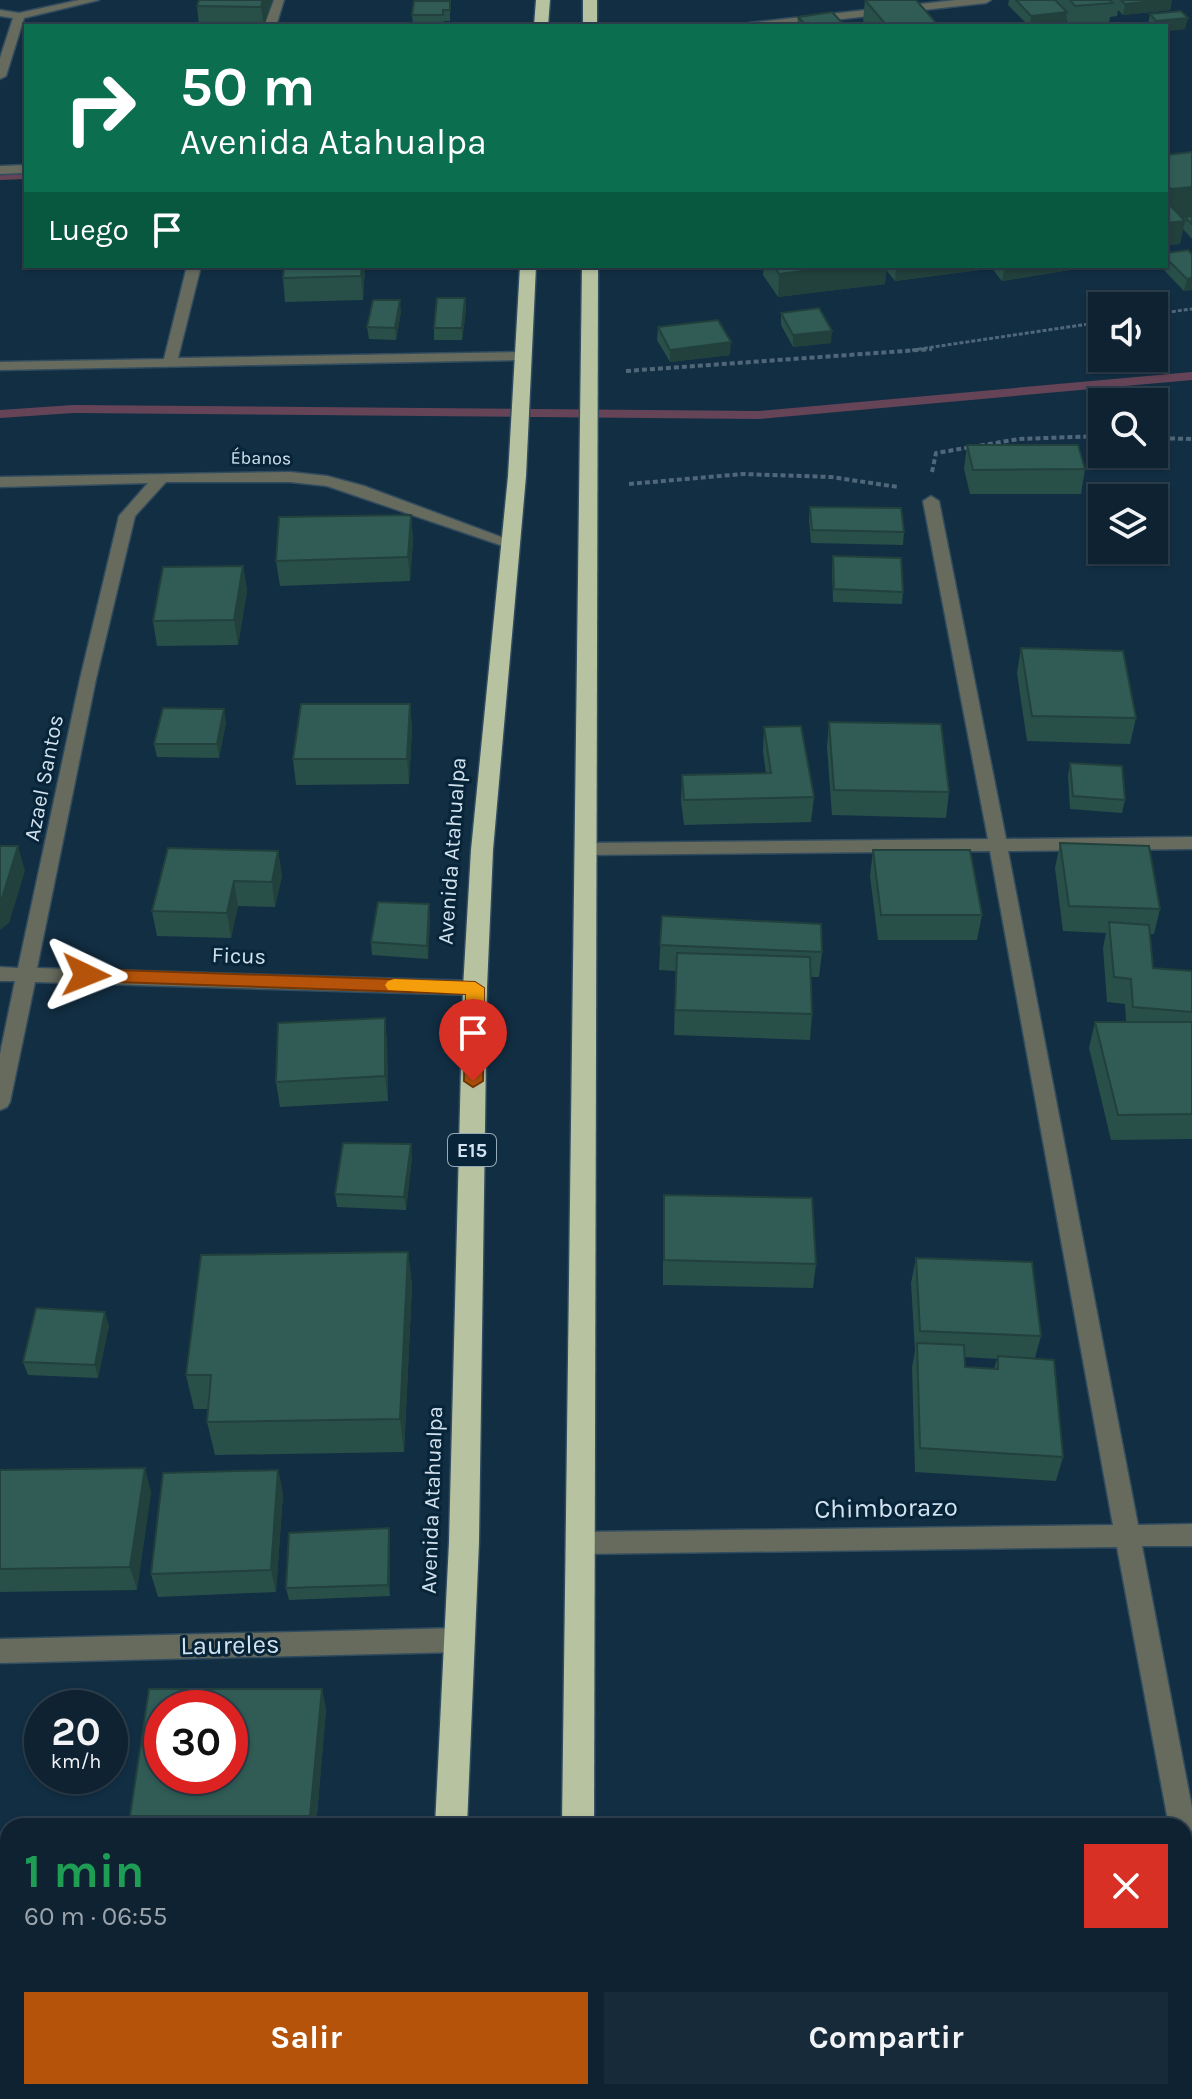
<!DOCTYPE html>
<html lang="es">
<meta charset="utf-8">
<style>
body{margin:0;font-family:Karla,sans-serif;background:#172a3a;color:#f1f3f6;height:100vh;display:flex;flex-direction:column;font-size:30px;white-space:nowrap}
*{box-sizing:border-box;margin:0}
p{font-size:26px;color:#9ba4ac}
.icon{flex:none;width:44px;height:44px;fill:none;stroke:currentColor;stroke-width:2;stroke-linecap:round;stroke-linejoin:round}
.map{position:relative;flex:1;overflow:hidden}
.details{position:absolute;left:0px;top:1818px;width:1192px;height:282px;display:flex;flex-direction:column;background:#0e2232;border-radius:24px 24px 0 0;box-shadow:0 2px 6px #0004,0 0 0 2px #2e3f4d}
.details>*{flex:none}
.hud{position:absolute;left:24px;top:24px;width:1144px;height:244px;border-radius:0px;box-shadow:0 2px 6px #0004,0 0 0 2px #2e3f4d;background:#0b6e4f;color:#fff;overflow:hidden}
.buttons{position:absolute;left:1088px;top:292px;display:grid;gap:16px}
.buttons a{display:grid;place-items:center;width:80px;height:80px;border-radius:0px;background:#0e2232;box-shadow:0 2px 6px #0004,0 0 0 2px #2e3f4d;font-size:40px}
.speed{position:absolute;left:24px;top:1690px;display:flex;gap:16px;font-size:40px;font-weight:700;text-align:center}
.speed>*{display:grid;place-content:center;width:104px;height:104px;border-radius:50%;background:#0e2232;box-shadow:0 2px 6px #0004,0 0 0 2px #2e3f4d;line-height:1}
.speed small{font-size:20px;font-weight:400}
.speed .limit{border:12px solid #d22;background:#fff;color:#111}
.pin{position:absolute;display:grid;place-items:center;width:68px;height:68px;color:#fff;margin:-82px -34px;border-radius:50% 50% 50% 0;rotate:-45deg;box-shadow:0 0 8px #0007}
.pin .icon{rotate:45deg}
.me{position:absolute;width:88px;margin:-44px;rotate:92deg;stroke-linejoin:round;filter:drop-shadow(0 0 6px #0008)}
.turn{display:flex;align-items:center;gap:28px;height:168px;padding:0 24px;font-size:36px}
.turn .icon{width:104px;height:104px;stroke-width:2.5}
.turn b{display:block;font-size:56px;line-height:68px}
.then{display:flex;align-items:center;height:76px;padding:0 24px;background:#0003;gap:16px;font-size:30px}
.round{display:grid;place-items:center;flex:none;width:84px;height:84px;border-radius:0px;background:#172a3a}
.overview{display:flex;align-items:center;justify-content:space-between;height:136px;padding:0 24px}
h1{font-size:48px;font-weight:700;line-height:60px;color:#1e9e55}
.primary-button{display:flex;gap:16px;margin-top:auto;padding:16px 24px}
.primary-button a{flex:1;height:92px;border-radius:0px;background:#b45309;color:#fff;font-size:32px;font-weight:700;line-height:92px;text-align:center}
.primary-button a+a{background:#172a3a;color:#f1f3f6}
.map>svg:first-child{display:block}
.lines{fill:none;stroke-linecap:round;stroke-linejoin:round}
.stream{fill:#664457;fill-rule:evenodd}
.minor-casing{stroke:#314b5f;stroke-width:3}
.highway-casing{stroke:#314b5f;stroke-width:3}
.path-far1{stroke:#4f6779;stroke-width:3;stroke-dasharray:4 2;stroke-linecap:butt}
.path{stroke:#4f6779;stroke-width:4;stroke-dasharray:5 3;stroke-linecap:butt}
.minor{fill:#666b5d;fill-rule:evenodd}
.highway{fill:#b7c3a0;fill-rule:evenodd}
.wall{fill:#294f49;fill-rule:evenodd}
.shaded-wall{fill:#22403c}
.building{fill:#305c55;stroke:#22403c;stroke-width:2;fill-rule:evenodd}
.route{fill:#b45309;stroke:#753606;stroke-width:2}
.slow{fill:#f59e0b}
.labels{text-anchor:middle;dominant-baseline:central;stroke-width:6;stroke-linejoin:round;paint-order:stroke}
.far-street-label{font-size:18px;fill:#d2e2ef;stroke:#082438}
.shield{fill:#082438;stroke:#95a9b8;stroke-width:2}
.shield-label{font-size:20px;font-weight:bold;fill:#d2e2ef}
.street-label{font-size:22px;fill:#d2e2ef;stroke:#082438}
.near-street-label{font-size:26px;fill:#d2e2ef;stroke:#082438}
</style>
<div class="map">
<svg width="1192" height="2099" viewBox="0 0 1192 2099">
<rect width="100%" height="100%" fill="#122e43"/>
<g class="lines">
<g class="stream">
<path d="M 26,173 L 26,179 L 0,180 L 0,174 Z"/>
<path d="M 1192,372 L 1192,380 L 759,419 L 73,413 L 0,418 L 0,410 L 73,405 L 759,411 Z"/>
</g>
<defs>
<g id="minor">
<path d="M 79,0 L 99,0 L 24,18 L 6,76 L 0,79 L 0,58 L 13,18 L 0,16 L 0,10 L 19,13 Z"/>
<path d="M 274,0 L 284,0 L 276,26 L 264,26 Z"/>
<path d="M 956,0 L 991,0 L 986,3 L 779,26 L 743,26 L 749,23 Z"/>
<path d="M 26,165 L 26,173 L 0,174 L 0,166 Z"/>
<path d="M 187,266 L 201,266 L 178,358 L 521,352 L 528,356 L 521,360 L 0,370 L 0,362 L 164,359 Z"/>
<path d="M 290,472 L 327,476 L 364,486 L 520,544 L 512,549 L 506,547 L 327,486 L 290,482 L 166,482 L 135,516 L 96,679 L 37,968 L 475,981 L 485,988 L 475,995 L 35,982 L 10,1102 L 7,1107 L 0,1110 L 0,1054 L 15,981 L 0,981 L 0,967 L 18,968 L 80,679 L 119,516 L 148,483 L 0,487 L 0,477 Z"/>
<path d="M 931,496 L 939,501 L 1006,839 L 1192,837 L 1192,849 L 1008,851 L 1138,1525 L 1192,1524 L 1192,1546 L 1142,1546 L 1192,1808 L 1192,1896 L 1184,1892 L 1184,1826 L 1169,1826 L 1117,1547 L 582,1554 L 573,1551 L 570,1543 L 573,1535 L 582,1532 L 1113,1525 L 990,851 L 585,855 L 576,849 L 585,843 L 988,839 L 923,501 Z"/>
<path d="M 459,1628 L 468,1632 L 472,1640 L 468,1648 L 459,1652 L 0,1663 L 0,1639 Z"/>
</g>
<g id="highway">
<path d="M 536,0 L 550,0 L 548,26 L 534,26 Z"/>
<rect x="583" y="0" width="14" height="26"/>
<path d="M 520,266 L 536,266 L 526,476 L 493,850 L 487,988 L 479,1542 L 467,1826 L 435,1826 L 449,1542 L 463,988 L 471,850 L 508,476 Z"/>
<path d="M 582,266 L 598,266 L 594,1826 L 562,1826 Z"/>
<rect x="423" y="2092" width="34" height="7"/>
<rect x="558" y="2092" width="34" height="7"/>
</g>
</defs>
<use href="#minor" class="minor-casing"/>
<use href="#highway" class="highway-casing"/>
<g class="path-far1">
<path d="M 1154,314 L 1192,309"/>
<path d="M 906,351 L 1102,322"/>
</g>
<g class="path">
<path d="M 626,371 L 932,349"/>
<path d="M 1154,438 L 1192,439"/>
<path d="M 932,472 L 936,453 L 1019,439 L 1102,436"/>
<path d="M 629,484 L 743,474 L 831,477 L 898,487"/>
</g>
<use href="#minor" class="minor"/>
<use href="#highway" class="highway"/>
</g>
<g class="wall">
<path d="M 199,0 L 272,0 L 264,26 L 199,26 L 197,6 Z"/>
<path d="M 865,0 L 939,26 L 867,26 L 863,21 Z"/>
<path d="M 1009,0 L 1172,0 L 1170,10 L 1123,15 L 1118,10 L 1117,16 L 1110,17 L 1109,24 L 1085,26 L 1071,26 L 1066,20 L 1066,23 L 1029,26 L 1008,5 Z"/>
<path d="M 450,1 L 450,21 L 444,21 L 443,26 L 413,26 L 412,15 Z"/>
<path d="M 1150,14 L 1185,29 L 1166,31 L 1166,26 L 1149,26 L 1148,25 Z"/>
<path d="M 798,17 L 845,26 L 797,26 Z"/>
<path d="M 1192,152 L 1192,239 L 1183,229 L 1180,244 L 1166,245 L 1166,155 Z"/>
<path d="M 1166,253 L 1192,254 L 1192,290 L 1184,291 L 1160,266 L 1166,266 Z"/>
<path d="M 365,266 L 363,300 L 285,302 L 283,278 Z"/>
<path d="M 764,266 L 1071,266 L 1070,270 L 1002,281 L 994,271 L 995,268 L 895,281 L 886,270 L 885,284 L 778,297 L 763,275 Z"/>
<path d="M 465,298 L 466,310 L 462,340 L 434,340 L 434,328 Z"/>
<path d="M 401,312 L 396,340 L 369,339 L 367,327 Z"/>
<path d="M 781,313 L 831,343 L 793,347 L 781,325 Z"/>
<path d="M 658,327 L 730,355 L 670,362 L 657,340 Z"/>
<path d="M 967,445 L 1085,469 L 1081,494 L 970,494 L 964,469 Z"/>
<path d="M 810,507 L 904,532 L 903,545 L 811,543 L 809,519 Z"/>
<path d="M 411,515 L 413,540 L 410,581 L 280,586 L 276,561 Z"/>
<path d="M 833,556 L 903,592 L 902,604 L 833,602 L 832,569 Z"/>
<path d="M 243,566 L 247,591 L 238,645 L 157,646 L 153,621 Z"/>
<path d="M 1021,648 L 1136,718 L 1130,744 L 1027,741 L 1017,673 Z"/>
<path d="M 410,704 L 412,729 L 409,784 L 296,785 L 293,759 Z"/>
<path d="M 226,722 L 219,758 L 157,757 L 154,744 Z"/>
<path d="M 829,722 L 949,792 L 946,818 L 832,815 L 827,747 Z"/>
<path d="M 764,727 L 814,797 L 811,822 L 684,825 L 681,801 L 682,775 L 766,773 L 763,752 Z"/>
<path d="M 1070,763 L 1125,800 L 1122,813 L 1070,809 L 1068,776 Z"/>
<path d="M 1060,843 L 1160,909 L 1154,934 L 1150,934 L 1153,968 L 1192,971 L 1192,1139 L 1111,1140 L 1089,1048 L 1095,1022 L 1126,1022 L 1125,1004 L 1107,1002 L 1103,948 L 1106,933 L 1063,931 L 1055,868 Z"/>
<path d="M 873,850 L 982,915 L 977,940 L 878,940 L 870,876 Z"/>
<path d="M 278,851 L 282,876 L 275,907 L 238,906 L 231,938 L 157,936 L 152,911 Z"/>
<path d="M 662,916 L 822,952 L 819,977 L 811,977 L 812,1014 L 810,1040 L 674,1035 L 676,971 L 659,970 Z"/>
<path d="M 430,917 L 428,959 L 372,955 L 371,942 Z"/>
<path d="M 385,1018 L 387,1043 L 388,1101 L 280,1107 L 276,1082 Z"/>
<path d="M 412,1157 L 406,1210 L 337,1207 L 335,1194 Z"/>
<path d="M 663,1220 L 816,1264 L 813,1288 L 663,1285 Z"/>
<path d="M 408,1252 L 412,1286 L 404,1452 L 215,1455 L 207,1422 L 208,1409 L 194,1409 L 186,1375 Z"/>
<path d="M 916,1258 L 1041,1336 L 1035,1358 L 1063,1457 L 1056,1481 L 915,1472 L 912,1367 L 915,1351 L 911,1283 ZM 964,1357 L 997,1359 L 994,1369 L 965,1367 Z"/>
<path d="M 109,1325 L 98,1378 L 28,1375 L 23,1362 Z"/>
<path d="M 0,1470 L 151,1492 L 137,1590 L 0,1592 Z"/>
<path d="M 278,1470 L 283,1494 L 276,1592 L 158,1597 L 151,1574 Z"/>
<path d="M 389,1528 L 390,1540 L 390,1596 L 289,1600 L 286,1588 Z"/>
<path d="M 322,1689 L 326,1710 L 316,1826 L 134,1826 L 130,1816 Z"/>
<path d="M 89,2092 L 329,2092 L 328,2099 L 93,2099 Z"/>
</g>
<g class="shaded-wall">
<path d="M 263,0 L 272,0 L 264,26 L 261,7 Z"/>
<path d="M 1164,0 L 1172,0 L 1170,10 L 1123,15 L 1125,4 Z"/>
<path d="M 1067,12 L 1066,23 L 1030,26 L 1031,16 Z"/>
<path d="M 1188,18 L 1185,29 L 1166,31 L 1166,26 L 1155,26 L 1156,21 Z"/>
<path d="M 1192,187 L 1192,217 L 1166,220 L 1166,213 L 1171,189 Z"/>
<path d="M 1185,221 L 1180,244 L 1166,245 L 1166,223 Z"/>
<path d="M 362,266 L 365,266 L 363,300 L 361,276 Z"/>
<path d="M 844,266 L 887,266 L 885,284 L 778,297 L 779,274 Z"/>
<path d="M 896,266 L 995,266 L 995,268 L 895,281 Z"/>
<path d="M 1022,266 L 1071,266 L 1070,270 L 1002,281 L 1004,269 Z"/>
<path d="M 1192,278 L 1192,290 L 1184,291 L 1187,279 Z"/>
<path d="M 465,298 L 466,310 L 462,340 L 462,328 Z"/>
<path d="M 400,300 L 401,312 L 396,340 L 395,328 Z"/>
<path d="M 832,331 L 831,343 L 793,347 L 793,335 Z"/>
<path d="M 731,342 L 730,355 L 670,362 L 670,350 Z"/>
<path d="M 411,515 L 413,540 L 410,581 L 408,557 Z"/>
<path d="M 243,566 L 247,591 L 238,645 L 234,620 Z"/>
<path d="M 410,704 L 412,729 L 409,784 L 407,759 Z"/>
<path d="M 224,709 L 226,722 L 219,758 L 217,744 Z"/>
<path d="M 18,846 L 25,871 L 9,923 L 0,930 L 0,900 Z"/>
<path d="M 278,851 L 282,876 L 275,907 L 272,882 Z"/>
<path d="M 234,881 L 238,906 L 231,938 L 227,913 Z"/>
<path d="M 429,904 L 430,917 L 428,959 L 427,946 Z"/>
<path d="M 385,1018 L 387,1043 L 388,1101 L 385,1076 Z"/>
<path d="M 411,1144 L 412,1157 L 406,1210 L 404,1197 Z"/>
<path d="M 408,1252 L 412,1286 L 404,1452 L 400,1419 Z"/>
<path d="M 105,1312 L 109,1325 L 98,1378 L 95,1365 Z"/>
<path d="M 145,1468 L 151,1492 L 137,1590 L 130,1567 Z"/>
<path d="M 278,1470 L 283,1494 L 276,1592 L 271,1570 Z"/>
<path d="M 389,1528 L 390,1540 L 390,1596 L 388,1585 Z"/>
<path d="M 322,1689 L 326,1710 L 316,1826 L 312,1826 L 310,1816 Z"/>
<path d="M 175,2092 L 180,2092 L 183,2099 L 174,2099 Z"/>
<path d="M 324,2092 L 329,2092 L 328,2099 L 326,2099 Z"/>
</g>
<g class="building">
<path d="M 199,0 L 263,0 L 261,7 L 197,6 Z"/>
<path d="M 865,0 L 916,0 L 939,26 L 887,26 Z"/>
<path d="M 1016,0 L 1055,0 L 1067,12 L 1031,16 Z"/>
<path d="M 1070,0 L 1110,0 L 1113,3 L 1075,6 Z"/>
<path d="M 1121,0 L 1164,0 L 1125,4 Z"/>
<path d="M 414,1 L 450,1 L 450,10 L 443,10 L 443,15 L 412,15 Z"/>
<path d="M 1181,11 L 1188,18 L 1156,21 L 1150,14 Z"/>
<path d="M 832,12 L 845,26 L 807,26 L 798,17 Z"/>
<path d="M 106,24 L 165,24 L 165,26 L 105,26 Z"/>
<path d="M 1192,152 L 1192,187 L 1171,189 L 1166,184 L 1166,155 Z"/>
<path d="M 1166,201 L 1185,221 L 1166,223 Z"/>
<path d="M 1192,216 L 1192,224 L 1185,217 Z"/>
<path d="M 1188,250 L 1192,254 L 1192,278 L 1187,279 L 1166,258 L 1166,253 Z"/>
<path d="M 284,266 L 362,266 L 361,276 L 283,278 Z"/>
<path d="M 774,266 L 844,266 L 779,274 Z"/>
<path d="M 1002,266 L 1022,266 L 1004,269 Z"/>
<path d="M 437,298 L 465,298 L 462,328 L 434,328 Z"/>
<path d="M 373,300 L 400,300 L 395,328 L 367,327 Z"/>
<path d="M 819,308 L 832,331 L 793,335 L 781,313 Z"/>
<path d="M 718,320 L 731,342 L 670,350 L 658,327 Z"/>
<path d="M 967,445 L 1078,445 L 1085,469 L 973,470 Z"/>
<path d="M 810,507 L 901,508 L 904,532 L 812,530 Z"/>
<path d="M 411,515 L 408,557 L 276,561 L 279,517 Z"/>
<path d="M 833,556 L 901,558 L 903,592 L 834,589 Z"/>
<path d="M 243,566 L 234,620 L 153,621 L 163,567 Z"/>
<path d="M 1021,648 L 1123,651 L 1136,718 L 1032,716 Z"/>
<path d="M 301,704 L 410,704 L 407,759 L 293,759 Z"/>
<path d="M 163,708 L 224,709 L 217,744 L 154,744 Z"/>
<path d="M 829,722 L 941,724 L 949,792 L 834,790 Z"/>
<path d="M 801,726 L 814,797 L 684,800 L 682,775 L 771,773 L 764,727 Z"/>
<path d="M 1070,763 L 1122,766 L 1125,800 L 1073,796 Z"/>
<path d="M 1060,843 L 1149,846 L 1160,909 L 1069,906 Z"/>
<path d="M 0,846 L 18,846 L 2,898 L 0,900 Z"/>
<path d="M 168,848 L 278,851 L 272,882 L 234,881 L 227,913 L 152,911 Z"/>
<path d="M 873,850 L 970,850 L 982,915 L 881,915 Z"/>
<path d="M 378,902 L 429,904 L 427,946 L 371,942 Z"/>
<path d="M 662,916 L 821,924 L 822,952 L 660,945 Z"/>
<path d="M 1109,922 L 1149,925 L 1153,968 L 1192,971 L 1192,1012 L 1133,1007 L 1131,979 L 1114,977 Z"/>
<path d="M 677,953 L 810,957 L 812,1014 L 675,1010 Z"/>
<path d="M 385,1018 L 385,1076 L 276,1082 L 278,1023 Z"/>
<path d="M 1095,1022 L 1192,1022 L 1192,1114 L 1118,1115 Z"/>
<path d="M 343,1143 L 411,1144 L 404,1197 L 335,1194 Z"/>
<path d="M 664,1195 L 812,1198 L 816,1264 L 664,1260 Z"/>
<path d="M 408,1252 L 400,1419 L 207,1422 L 211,1375 L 186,1375 L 201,1255 Z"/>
<path d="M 916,1258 L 1032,1262 L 1041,1336 L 920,1331 Z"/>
<path d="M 36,1308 L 105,1312 L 95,1365 L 23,1362 Z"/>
<path d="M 917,1343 L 964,1345 L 965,1367 L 998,1369 L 998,1356 L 1054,1360 L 1063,1457 L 920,1448 Z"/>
<path d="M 145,1468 L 130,1567 L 0,1569 L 0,1470 Z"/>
<path d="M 278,1470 L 271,1570 L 151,1574 L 163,1473 Z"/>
<path d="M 389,1528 L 388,1585 L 286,1588 L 289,1533 Z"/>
<path d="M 149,1689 L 322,1689 L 310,1816 L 130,1816 ZM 162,1708 L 230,1708 L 230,1776 L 162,1776 Z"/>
<path d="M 129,2092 L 175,2092 L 174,2099 L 128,2099 Z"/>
<rect x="647" y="2092" width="102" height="7"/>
<path d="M 1001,2092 L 1185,2094 L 1186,2099 L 1002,2099 Z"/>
</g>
<path class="route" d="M 86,969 L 475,982 L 484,988 L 483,1081 L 473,1087 L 464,1081 L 466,994 L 86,981 L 77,975 Z"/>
<path class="slow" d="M 394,979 L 475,982 L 484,988 L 484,1003 L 475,1009 L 466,1003 L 466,994 L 388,990 L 385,985 L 388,981 Z"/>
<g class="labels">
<g class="far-street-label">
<text transform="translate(261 458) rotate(1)">Ébanos</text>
</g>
<rect class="shield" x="448" y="1134" width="48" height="32" rx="6"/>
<g class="shield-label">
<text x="472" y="1150">E15</text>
</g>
<g class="street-label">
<text transform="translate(44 778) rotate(-79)">Azael Santos</text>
<text transform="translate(452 851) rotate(-86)">Avenida Atahualpa</text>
<text transform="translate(239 956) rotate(2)">Ficus</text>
<text transform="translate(432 1500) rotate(-88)">Avenida Atahualpa</text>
</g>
<g class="near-street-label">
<text transform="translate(886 1508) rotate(-1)">Chimborazo</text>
<text transform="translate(230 1645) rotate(-1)">Laureles</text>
</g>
</g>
</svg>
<div class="buttons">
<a><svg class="icon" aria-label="sound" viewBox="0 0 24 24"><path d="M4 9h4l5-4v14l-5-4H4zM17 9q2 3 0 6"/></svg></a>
<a><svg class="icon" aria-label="search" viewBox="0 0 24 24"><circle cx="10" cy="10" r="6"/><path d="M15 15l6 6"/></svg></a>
<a><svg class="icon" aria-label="layers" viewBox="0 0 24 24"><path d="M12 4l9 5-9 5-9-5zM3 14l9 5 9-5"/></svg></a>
</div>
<div class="speed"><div>20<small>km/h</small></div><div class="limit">30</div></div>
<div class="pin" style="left:473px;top:1081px;background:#d93025"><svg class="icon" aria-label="arrive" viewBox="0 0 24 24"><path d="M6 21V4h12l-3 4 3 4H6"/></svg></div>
<svg class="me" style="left:86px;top:975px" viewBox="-20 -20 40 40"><path d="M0-17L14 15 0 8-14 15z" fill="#b45309" stroke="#fff" stroke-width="4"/></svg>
<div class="hud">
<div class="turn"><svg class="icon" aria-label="right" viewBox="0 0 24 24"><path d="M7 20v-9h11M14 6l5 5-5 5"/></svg><div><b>50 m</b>Avenida Atahualpa</div></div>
<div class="then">Luego<svg class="icon" aria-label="arrive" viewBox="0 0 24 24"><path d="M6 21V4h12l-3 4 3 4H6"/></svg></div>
</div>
<section class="details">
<div class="overview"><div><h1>1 min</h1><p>60 m · 06:55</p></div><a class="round" style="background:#d93025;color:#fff"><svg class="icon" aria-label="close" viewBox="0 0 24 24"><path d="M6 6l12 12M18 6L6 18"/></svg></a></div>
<div class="primary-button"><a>Salir</a><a>Compartir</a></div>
</section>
</div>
